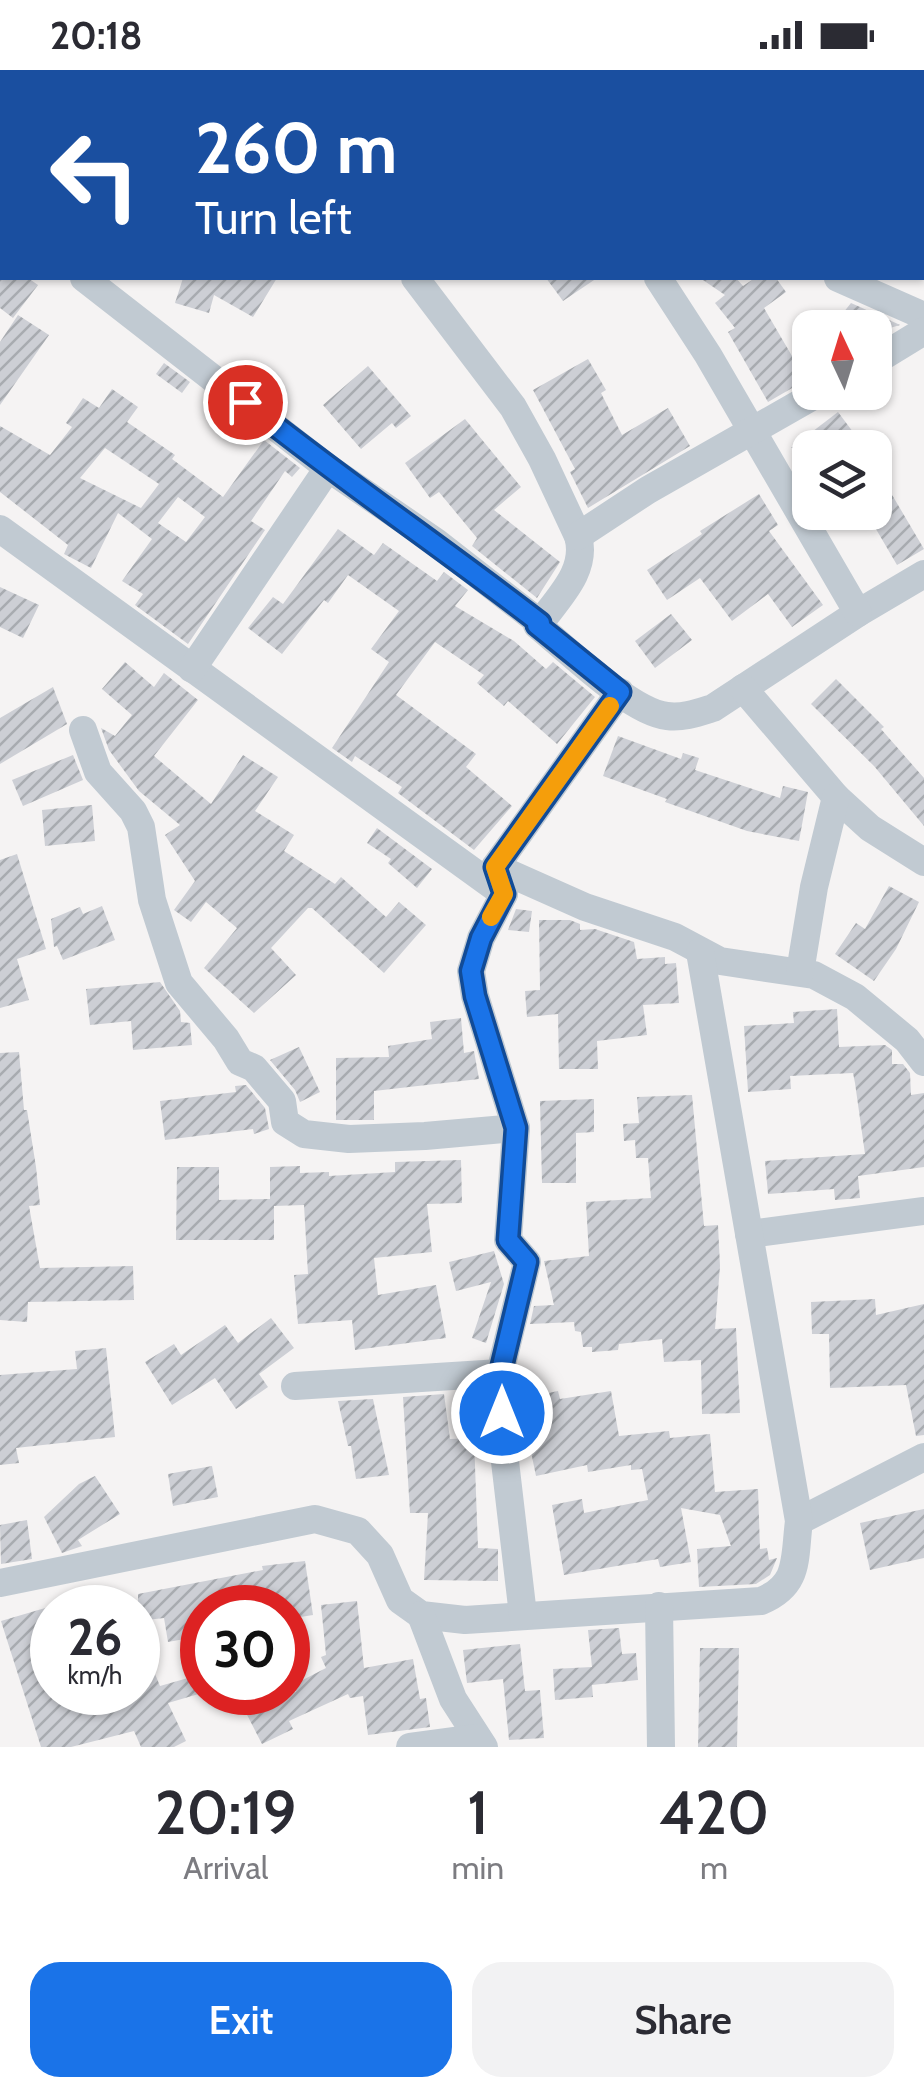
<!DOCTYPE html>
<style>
body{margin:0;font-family:Cabin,sans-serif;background:#f2f2f3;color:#2b2b33;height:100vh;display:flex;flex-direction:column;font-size:38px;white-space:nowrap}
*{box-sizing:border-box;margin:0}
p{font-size:32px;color:#7c7c81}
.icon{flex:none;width:55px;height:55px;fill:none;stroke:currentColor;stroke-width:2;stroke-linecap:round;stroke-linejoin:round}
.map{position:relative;height:1677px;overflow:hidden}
.panel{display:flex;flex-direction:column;background:#fff;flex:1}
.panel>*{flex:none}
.banner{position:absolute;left:0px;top:0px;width:925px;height:210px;box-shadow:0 2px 8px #0004;background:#1a4fa0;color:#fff;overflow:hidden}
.needle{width:65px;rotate:356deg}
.fabs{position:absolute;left:792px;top:240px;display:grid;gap:20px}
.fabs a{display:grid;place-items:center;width:100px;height:100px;border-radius:20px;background:#fff;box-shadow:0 2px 8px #0004;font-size:50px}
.speed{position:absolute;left:30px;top:1515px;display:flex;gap:20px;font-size:50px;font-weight:700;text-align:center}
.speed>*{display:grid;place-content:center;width:130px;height:130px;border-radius:50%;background:#fff;box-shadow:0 2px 8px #0004;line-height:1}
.speed small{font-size:25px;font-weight:400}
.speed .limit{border:15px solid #d22;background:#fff;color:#111}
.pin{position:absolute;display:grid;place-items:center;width:85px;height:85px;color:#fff;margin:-42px;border:5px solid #fff;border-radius:50%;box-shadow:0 2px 10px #0007}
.me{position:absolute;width:110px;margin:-55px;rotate:0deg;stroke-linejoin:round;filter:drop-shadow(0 0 8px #0008)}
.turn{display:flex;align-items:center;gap:35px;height:210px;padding:0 30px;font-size:45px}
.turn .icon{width:130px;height:130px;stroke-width:2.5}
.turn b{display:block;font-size:70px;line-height:85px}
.eta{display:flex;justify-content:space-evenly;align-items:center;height:170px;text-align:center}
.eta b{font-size:60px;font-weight:600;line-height:70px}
.cta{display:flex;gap:20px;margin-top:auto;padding:20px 30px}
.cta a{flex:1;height:115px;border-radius:30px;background:#1a73e8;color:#fff;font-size:40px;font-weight:600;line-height:115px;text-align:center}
.cta a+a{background:#f2f2f3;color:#2b2b33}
.status{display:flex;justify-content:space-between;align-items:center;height:70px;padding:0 50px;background:#fff;direction:ltr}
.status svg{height:28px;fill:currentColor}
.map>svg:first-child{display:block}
.building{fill:url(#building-hatch);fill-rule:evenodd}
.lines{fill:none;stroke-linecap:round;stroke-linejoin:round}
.minor{stroke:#c1cad2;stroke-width:28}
.route-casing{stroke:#114b97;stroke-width:25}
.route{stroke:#1a73e8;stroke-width:18}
.slow{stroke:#f59e0b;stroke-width:18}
</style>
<div class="status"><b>20:18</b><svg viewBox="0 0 49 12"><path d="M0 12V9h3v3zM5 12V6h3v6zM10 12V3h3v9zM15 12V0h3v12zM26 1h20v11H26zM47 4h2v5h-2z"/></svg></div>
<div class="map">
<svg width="924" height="1677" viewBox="0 0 924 1677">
<defs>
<pattern id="building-hatch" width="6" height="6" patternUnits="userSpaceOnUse" patternTransform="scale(2.5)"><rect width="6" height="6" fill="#cdcfd5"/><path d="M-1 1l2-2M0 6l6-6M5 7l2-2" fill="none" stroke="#a8abb0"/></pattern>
</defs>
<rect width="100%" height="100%" fill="#f5f3f3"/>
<g class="building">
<path d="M 0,208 L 28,208 L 38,215 L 13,248 L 0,238 Z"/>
<path d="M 183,208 L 277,208 L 253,247 L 214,225 L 209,243 L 175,233 Z"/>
<path d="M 546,208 L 597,208 L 563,231 Z"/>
<path d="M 700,208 L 736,208 L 743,216 L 755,208 L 776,208 L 786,222 L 764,238 L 806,310 L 768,332 L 728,262 L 735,258 L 715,233 L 725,225 Z"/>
<path d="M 851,233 L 898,254 L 900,255 L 890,258 L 875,270 L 875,258 L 860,258 L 843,243 Z"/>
<path d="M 18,245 L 49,265 L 0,335 L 0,272 Z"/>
<path d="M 588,289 L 606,320 L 601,323 L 622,365 L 668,338 L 690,376 L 588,438 L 570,402 L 575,399 L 533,320 Z"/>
<path d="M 164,293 L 190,312 L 182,323 L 156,304 Z"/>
<path d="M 368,296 L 411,346 L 396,358 L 392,353 L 361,379 L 323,335 Z"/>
<path d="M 112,319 L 138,337 L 127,352 L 175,385 L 172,389 L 223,427 L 264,370 L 300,398 L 292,407 L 285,401 L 251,451 L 265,460 L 188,574 L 135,535 L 143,524 L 122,511 L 152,469 L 118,443 L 91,498 L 64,484 L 68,475 L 0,422 L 0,356 L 50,385 L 72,357 L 66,353 L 83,328 L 99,338 ZM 105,378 L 159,414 L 141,438 L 80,408 ZM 178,427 L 205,447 L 186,472 L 158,453 Z"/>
<path d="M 838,342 L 865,378 L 791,378 Z"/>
<path d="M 465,349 L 521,417 L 494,440 L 560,492 L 537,528 L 472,476 L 477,468 L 439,422 L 430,428 L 405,393 Z"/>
<path d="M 875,396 L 924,479 L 897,495 L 866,442 L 875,442 Z"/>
<path d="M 759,424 L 778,455 L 769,461 L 823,535 L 792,557 L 768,524 L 732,551 L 700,508 L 667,530 L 647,500 L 702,464 L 700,461 Z"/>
<path d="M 338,459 L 374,485 L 383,473 L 437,511 L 444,502 L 468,520 L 455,536 L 514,571 L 546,599 L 553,592 L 595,627 L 557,674 L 508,631 L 504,636 L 477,613 L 484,605 L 435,572 L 396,625 L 476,684 L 466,697 L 512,736 L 474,780 L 398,723 L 402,717 L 355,686 L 352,692 L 332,678 L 389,592 L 371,579 L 399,541 L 348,505 L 328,533 L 324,530 L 282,584 L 248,558 L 273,527 L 283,534 Z"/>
<path d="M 0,517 L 39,535 L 23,568 L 0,557 Z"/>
<path d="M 671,544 L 692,570 L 655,598 L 635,571 Z"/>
<path d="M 125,592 L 154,617 L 164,603 L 198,630 L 154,686 L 211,734 L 243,685 L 278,707 L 255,741 L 294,765 L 284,781 L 335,814 L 341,807 L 386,847 L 399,832 L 426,855 L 384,903 L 312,838 L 308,838 L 271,878 L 296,905 L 254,943 L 204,898 L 237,858 L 206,832 L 191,852 L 174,840 L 195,811 L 165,765 L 180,755 L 139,721 L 109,680 L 101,658 L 115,666 L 132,645 L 102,619 Z"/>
<path d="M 836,609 L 884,657 L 881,659 L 924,708 L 924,756 L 874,696 L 811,634 Z"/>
<path d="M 53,617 L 67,654 L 0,694 L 0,648 Z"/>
<path d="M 618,666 L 681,689 L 683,683 L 699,688 L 695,700 L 780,728 L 783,716 L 808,722 L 799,771 L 747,761 L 665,732 L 667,729 L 603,706 Z"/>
<path d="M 73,685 L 83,710 L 23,736 L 12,710 Z"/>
<path d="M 92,735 L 95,771 L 45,776 L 42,740 Z"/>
<path d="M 377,758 L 432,799 L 417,818 L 388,793 L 391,789 L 367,773 Z"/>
<path d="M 17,784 L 46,879 L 17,889 L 29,930 L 0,938 L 0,790 Z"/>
<path d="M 889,816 L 919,832 L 896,879 L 874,911 L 835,884 L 856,853 L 865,859 Z"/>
<path d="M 102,836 L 115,870 L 63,890 L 57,876 L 54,877 L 51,849 L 80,837 L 83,844 Z"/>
<path d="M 516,839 L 532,841 L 529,862 L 508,860 Z"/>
<path d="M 539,850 L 570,850 L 580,854 L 580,860 L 595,859 L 634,872 L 637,889 L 665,887 L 665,894 L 676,893 L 679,933 L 643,935 L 647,965 L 597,971 L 598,999 L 559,999 L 558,944 L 527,947 L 525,921 L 540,920 Z"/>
<path d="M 160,912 L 180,941 L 181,952 L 190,953 L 192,975 L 133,980 L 131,951 L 90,955 L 86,919 Z"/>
<path d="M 837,939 L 839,977 L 885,975 L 892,980 L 892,994 L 903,994 L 910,1003 L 911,1025 L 924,1023 L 924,1097 L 858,1106 L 860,1128 L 835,1130 L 834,1119 L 768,1124 L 765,1091 L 865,1084 L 855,1013 L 853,1003 L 790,1006 L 791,1019 L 748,1022 L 744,956 L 794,953 L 793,942 Z"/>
<path d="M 461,948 L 464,983 L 474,981 L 479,1009 L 374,1021 L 374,1050 L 336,1050 L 336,988 L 389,987 L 388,976 L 432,969 L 430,952 Z"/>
<path d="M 299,977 L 320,1022 L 300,1032 L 295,1020 L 270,990 Z"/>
<path d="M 19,982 L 24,1040 L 27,1040 L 36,1097 L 40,1135 L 29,1136 L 40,1198 L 133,1196 L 134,1230 L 28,1232 L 27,1252 L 0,1250 L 0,983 Z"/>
<path d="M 246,1015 L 265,1038 L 269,1059 L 254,1064 L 253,1059 L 165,1070 L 160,1031 L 236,1022 L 235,1016 Z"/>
<path d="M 692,1025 L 704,1156 L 718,1155 L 720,1196 L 715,1259 L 736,1258 L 740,1343 L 702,1344 L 701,1290 L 664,1292 L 662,1269 L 619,1274 L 618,1280 L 592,1282 L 592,1277 L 583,1277 L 581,1262 L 575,1261 L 574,1252 L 530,1254 L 534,1236 L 554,1235 L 544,1191 L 589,1186 L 586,1132 L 651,1128 L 648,1088 L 636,1088 L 635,1070 L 624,1071 L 623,1054 L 639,1053 L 637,1027 Z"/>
<path d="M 594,1029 L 594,1062 L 576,1063 L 576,1113 L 542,1113 L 540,1031 Z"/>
<path d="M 461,1090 L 462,1133 L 427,1134 L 432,1182 L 374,1188 L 378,1225 L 436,1215 L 446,1268 L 355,1280 L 352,1250 L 298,1254 L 294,1205 L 308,1204 L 304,1135 L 274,1136 L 274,1170 L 176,1170 L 177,1097 L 219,1097 L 219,1130 L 270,1129 L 270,1097 L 300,1096 L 300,1103 L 329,1102 L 329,1106 L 395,1102 L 395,1092 Z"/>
<path d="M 494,1181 L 504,1214 L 486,1273 L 472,1268 L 491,1212 L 456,1221 L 449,1192 Z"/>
<path d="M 875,1229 L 876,1245 L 924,1234 L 924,1365 L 916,1366 L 906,1315 L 830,1318 L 829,1264 L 812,1264 L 811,1232 Z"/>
<path d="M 271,1248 L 294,1278 L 259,1304 L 268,1317 L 236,1339 L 215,1308 L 172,1335 L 145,1292 L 174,1274 L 181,1285 L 225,1255 L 238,1273 Z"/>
<path d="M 106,1278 L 115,1367 L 16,1378 L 19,1393 L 0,1395 L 0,1305 L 77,1299 L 75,1281 Z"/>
<path d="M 558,1321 L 560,1329 L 611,1321 L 619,1366 L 669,1361 L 670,1368 L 710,1364 L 715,1422 L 758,1419 L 760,1479 L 767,1478 L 769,1490 L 777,1488 L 770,1505 L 756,1514 L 699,1517 L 697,1479 L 731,1476 L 720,1445 L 681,1438 L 691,1492 L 660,1497 L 658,1489 L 564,1505 L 552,1435 L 582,1429 L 584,1443 L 648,1430 L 642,1399 L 631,1400 L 631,1395 L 588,1402 L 587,1395 L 536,1406 L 520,1329 Z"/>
<path d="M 444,1324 L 450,1369 L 474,1368 L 478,1478 L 498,1479 L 498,1511 L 424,1510 L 428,1443 L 410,1443 L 403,1327 Z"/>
<path d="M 373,1329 L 389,1405 L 356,1409 L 351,1376 L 348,1376 L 338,1331 Z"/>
<path d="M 212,1396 L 218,1427 L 173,1436 L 168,1404 Z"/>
<path d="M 95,1406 L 120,1444 L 78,1470 L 82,1476 L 62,1483 L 44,1447 L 79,1414 Z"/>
<path d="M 924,1439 L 924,1488 L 870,1500 L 860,1453 Z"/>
<path d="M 27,1450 L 32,1489 L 1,1494 L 0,1455 Z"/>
<path d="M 305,1491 L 313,1545 L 288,1549 L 288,1538 L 196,1538 L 201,1566 L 168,1572 L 164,1548 L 138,1551 L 138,1524 L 263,1500 L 262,1496 Z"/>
<path d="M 357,1531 L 364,1598 L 413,1589 L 420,1629 L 426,1628 L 430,1657 L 368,1665 L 363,1626 L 350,1628 L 348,1624 L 289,1651 L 293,1659 L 262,1674 L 244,1639 L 278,1622 L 296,1622 L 293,1615 L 326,1598 L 321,1587 L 326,1585 L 321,1535 Z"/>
<path d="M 52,1536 L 52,1622 L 71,1622 L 74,1635 L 116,1622 L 138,1622 L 138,1612 L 155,1604 L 160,1616 L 202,1604 L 202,1623 L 168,1633 L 186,1671 L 174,1677 L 141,1677 L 134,1661 L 71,1677 L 41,1677 L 1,1551 Z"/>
<path d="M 619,1558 L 622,1584 L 636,1583 L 638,1610 L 592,1615 L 593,1627 L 555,1630 L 553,1599 L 592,1597 L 588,1560 Z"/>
<path d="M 520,1574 L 525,1621 L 540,1620 L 544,1668 L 509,1670 L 503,1609 L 467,1613 L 463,1580 Z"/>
<path d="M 700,1578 L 739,1578 L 737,1677 L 698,1677 Z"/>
</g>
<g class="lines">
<g class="minor">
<path d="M 572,2 L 572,0"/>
<path d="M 0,143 L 2,145"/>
<path d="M 84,208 L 328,398 L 436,472 L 540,553 L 537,555 C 567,579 630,642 667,646 C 683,648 697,643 713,638 L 858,543 L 924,504"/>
<path d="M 415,208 L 513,337 L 542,389 L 578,466 C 588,500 559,527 540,553"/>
<path d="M 658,208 L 708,285 L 858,543"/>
<path d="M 838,208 L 924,246"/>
<path d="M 875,291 L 924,261"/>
<path d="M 0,459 L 504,824"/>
<path d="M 578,466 L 648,420 L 820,322"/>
<path d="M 192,599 L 328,398"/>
<path d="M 743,618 L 836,727 L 870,758 L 924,792"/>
<path d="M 83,660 L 98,702 L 133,741 L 141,757 L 152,830 L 179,913 L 226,969 L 240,992 L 254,998 L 282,1031 L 285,1052 L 304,1064 L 349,1069 L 425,1066 L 516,1058"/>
<path d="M 495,797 L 585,837 L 675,867 L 720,891 L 814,905 L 855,927 L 907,970 L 924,992"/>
<path d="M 800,902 L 814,817 L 836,727"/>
<path d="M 749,1164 L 924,1141"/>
<path d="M 295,1316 L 500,1303"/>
<path d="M 799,1451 L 924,1387"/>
<path d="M 0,1513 L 315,1449 L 358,1461 L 380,1485 L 400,1530 L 421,1545 L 465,1550 L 761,1531 C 800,1515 794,1489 799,1451 L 700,882"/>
<path d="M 659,1536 L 661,1677"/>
<path d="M 421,1545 L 453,1629 L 484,1677"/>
<path d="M 523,1545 L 504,1383 L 500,1303 L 527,1192 L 508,1170 L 516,1058 L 475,926 L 471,901 L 481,868 L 504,824 L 495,797 L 620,622"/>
<path d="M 410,1677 L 477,1668"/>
</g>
</g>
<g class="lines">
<defs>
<path id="route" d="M 245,332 C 341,409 443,478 540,553 L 537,555 L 620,622 L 495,797 L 504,824 L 481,868 L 471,901 L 475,926 L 516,1058 L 508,1170 L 527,1192 L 500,1304 L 502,1343"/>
</defs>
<use href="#route" class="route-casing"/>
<use href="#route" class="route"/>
<path class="slow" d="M 491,847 L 504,824 L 495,797 L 610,636"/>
</g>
</svg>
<div class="fabs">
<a><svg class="needle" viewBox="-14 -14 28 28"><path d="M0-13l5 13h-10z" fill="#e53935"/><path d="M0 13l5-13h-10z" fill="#7c7c81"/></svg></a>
<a><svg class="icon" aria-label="layers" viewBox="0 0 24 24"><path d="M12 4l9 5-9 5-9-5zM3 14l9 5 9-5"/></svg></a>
</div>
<div class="speed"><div>26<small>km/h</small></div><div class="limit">30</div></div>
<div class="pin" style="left:245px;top:332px;background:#d93025"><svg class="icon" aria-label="arrive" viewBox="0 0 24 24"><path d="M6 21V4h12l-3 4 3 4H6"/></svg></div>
<svg class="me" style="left:502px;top:1343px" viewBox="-20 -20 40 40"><circle r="17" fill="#1a73e8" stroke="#fff" stroke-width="3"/><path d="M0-11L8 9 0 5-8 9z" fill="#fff"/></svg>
<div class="banner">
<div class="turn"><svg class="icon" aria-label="left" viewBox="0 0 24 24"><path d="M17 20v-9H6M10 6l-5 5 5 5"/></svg><div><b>260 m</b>Turn left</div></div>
</div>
</div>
<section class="panel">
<div class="eta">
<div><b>20:19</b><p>Arrival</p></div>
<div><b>1</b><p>min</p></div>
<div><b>420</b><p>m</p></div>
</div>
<div class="cta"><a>Exit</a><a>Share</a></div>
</section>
